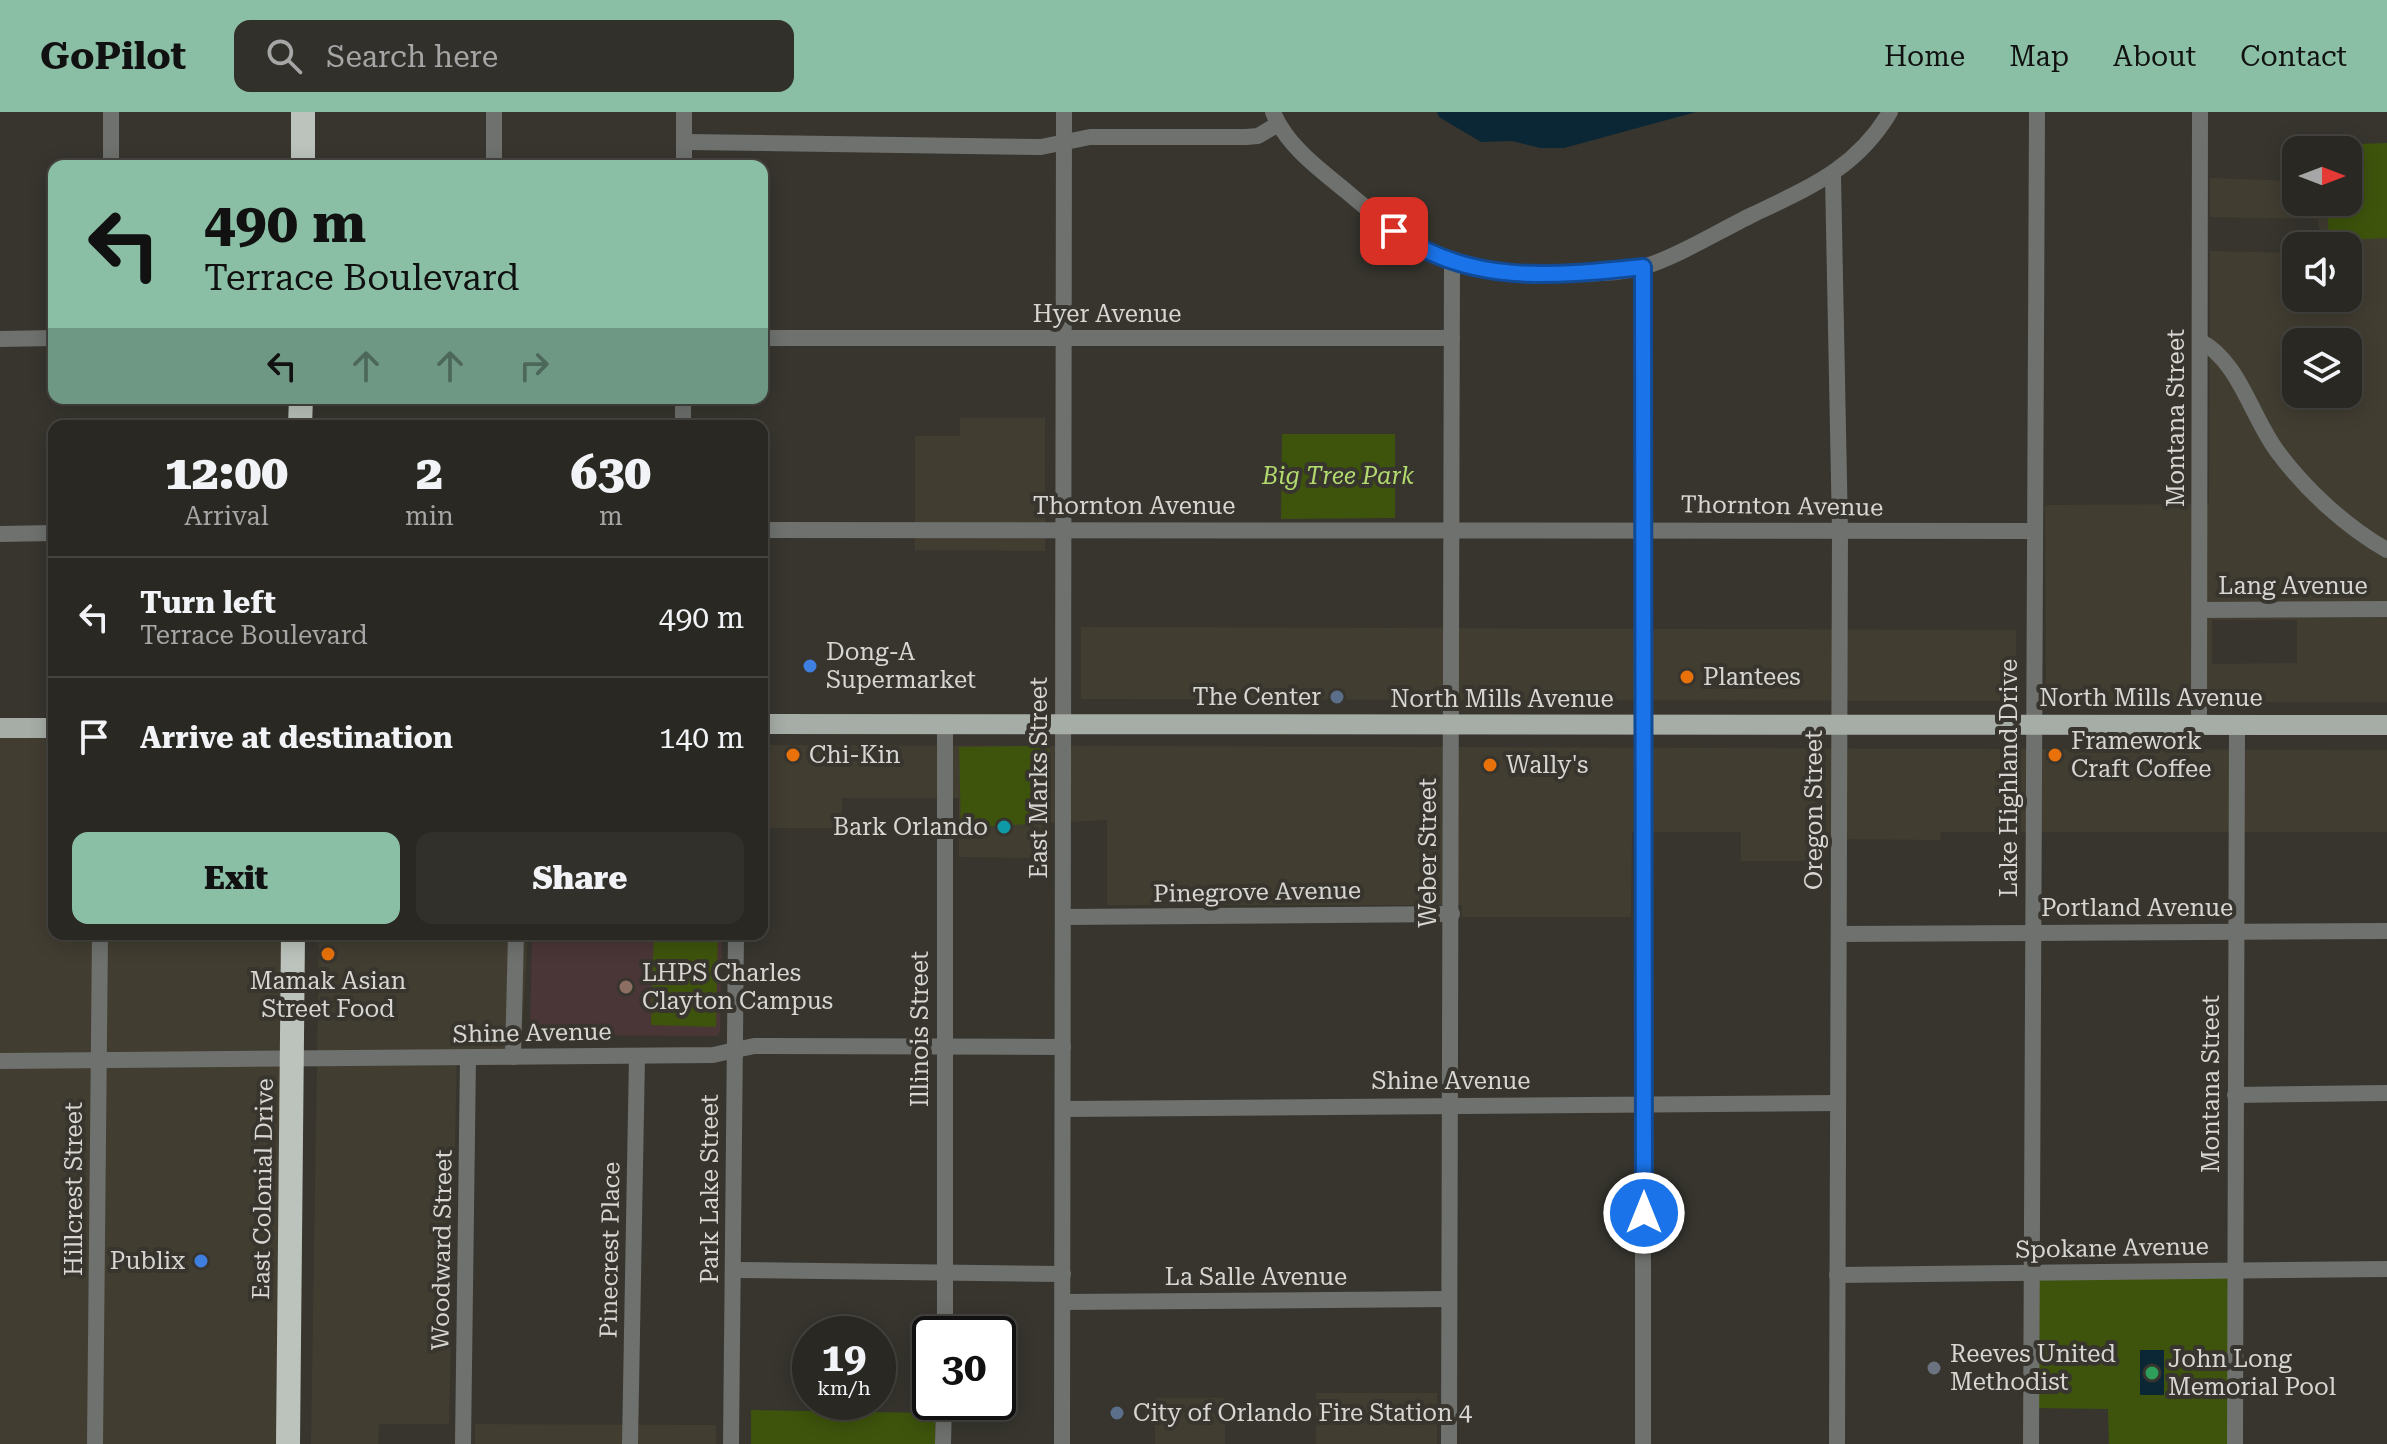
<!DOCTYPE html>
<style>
body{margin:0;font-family:"Roboto Serif",serif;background:#31302a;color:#f1f3f6;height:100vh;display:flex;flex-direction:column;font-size:30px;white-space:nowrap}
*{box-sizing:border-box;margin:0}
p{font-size:26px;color:#a5a6a5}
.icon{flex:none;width:44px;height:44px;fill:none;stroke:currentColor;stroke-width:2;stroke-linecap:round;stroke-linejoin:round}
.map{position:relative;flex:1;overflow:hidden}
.drawer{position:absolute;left:48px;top:308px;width:720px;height:520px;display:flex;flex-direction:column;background:#292822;border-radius:16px;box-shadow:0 4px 20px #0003,0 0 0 2px #454440}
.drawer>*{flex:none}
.guide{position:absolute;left:48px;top:48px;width:720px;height:244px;border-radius:16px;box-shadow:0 4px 20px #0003,0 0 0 2px #454440;background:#8abfa5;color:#111;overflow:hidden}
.needle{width:52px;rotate:90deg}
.tools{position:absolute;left:2282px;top:24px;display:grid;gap:16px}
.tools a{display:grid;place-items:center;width:80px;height:80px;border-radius:16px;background:#292822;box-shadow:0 4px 20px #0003,0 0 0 2px #454440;font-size:40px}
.speed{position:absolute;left:792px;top:1204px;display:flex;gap:16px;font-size:40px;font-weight:700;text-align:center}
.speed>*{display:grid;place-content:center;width:104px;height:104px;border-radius:50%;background:#292822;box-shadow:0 4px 20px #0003,0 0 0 2px #454440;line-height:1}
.speed small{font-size:20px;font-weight:400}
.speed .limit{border:4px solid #111;border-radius:12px;background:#fff;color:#111}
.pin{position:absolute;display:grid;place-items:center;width:68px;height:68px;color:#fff;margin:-34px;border-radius:16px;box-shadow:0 4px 12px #0006}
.me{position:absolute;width:88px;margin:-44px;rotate:0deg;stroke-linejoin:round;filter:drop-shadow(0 0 6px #0008)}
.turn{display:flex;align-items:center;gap:28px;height:168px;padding:0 24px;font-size:36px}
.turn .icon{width:104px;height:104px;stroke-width:2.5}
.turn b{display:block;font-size:56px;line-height:68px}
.lanes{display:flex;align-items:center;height:76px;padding:0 24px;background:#0003;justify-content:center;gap:40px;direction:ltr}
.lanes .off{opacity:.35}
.eta{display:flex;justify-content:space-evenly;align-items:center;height:136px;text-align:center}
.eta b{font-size:48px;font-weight:800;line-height:56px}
.button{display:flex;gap:16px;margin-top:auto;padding:16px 24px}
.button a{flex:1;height:92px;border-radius:16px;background:#8abfa5;color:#111;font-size:32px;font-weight:800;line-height:92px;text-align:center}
.button a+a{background:#31302a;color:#f1f3f6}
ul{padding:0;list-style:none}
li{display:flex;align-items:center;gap:24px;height:120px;padding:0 24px;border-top:2px solid #454440}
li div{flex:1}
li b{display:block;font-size:30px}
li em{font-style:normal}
header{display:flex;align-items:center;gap:48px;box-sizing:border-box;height:112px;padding:0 40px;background:#8abfa5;color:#111}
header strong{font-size:38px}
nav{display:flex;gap:44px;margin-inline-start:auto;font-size:28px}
.search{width:560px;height:72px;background:#31302a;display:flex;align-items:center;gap:20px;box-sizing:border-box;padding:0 28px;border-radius:16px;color:#a5a6a5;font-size:30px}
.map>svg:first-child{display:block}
.built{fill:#423d31;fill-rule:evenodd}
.education{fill:#4b3637}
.green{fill:#3e540c}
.water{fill:#0b2736}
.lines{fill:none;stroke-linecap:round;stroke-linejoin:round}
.minor{stroke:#6e716e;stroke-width:16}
.major{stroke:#a6aca6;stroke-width:20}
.highway{stroke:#bcc3bc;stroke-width:24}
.route-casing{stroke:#114b97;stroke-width:20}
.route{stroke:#1a73e8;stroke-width:14}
.shop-dot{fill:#3f7fe0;stroke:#37352e;stroke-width:3}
.food-dot{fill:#e8710a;stroke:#37352e;stroke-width:3}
.service-dot{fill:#5c6f8a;stroke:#37352e;stroke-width:3}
.culture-dot{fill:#0f9aa8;stroke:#37352e;stroke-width:3}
.education-dot{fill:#8d6e63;stroke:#37352e;stroke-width:3}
.worship-dot{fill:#6b7280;stroke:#37352e;stroke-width:3}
.leisure-dot{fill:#2e9e5b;stroke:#37352e;stroke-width:3}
.labels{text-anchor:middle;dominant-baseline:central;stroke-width:8;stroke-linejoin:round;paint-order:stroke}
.street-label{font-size:24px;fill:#d8d6d2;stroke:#37352e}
.park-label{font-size:24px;font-style:italic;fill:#b2da6f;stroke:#37352e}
.poi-label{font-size:24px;fill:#d8d6d2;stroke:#37352e;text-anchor:start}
</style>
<header>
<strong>GoPilot</strong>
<div class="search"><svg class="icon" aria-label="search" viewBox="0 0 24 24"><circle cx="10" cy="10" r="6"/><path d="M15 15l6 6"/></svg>Search here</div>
<nav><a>Home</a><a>Map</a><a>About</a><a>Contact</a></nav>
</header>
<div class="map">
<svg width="2387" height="1332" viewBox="0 0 2387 1332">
<rect width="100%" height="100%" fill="#37352e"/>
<g class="built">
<path d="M 2387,41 L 2387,590 L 2046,590 L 2045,393 L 2209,392 L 2210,139 L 2296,141 L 2296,186 L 2348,186 L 2348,134 L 2321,134 L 2318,107 L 2210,105 L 2210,66 L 2296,69 L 2296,90 L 2348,90 ZM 2296,230 L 2348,230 L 2348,282 L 2296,282 ZM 2297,508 L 2297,551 L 2212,552 L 2212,508 Z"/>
<path d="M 960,306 L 1045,306 L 1045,439 L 915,438 L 915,324 L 960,324 Z"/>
<path d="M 1081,515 L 2016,518 L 2016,589 L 1081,587 Z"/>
<path d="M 54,616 L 54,822 L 294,822 L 288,1332 L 0,1332 L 0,617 Z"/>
<path d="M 762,633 L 2387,638 L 2387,720 L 1941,720 L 1940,728 L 1825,727 L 1824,749 L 1741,749 L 1741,720 L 1632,720 L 1631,805 L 1462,805 L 1462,793 L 1107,793 L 1107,708 L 1047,711 L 1047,746 L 959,745 L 959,686 L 842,686 L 842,716 L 762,716 Z"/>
<path d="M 319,822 L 528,822 L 521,938 L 457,942 L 449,1312 L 379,1312 L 378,1332 L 311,1332 Z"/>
<rect x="1316" y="1281" width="121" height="51"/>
<rect x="1155" y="1286" width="70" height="46"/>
<path d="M 475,1312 L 716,1313 L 716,1332 L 475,1332 Z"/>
</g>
<path class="education" d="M 532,822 L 722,822 L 720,920 L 717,924 L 530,923 Z"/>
<g class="green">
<path d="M 2387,31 L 2387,126 L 2329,129 L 2327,90 L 2348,90 L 2348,38 L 2324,38 L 2324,33 Z"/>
<path d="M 1282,322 L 1395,322 L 1395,406 L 1281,407 Z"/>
<path d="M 1049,634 L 1047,711 L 961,716 L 959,635 Z"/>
<path d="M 654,822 L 718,822 L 716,915 L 651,913 Z"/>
<path d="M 2235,1158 L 2235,1332 L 2109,1332 L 2108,1297 L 2031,1296 L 2031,1161 Z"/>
<path d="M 751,1298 L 935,1301 L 935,1332 L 751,1332 Z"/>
</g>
<g class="water">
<path d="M 1437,0 L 1696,0 L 1564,36 L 1540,36 L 1512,29 L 1481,30 L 1439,5 Z"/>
<rect x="2140" y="1238" width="24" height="45"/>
</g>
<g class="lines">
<g class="minor">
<path d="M 494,0 L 494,54"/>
<path d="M 1273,0 C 1286,33 1319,57 1346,79 C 1423,145 1456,162 1558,162 C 1585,162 1618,162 1643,155 C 1675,146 1721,118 1752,103 C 1810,75 1856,57 1890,0"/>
<path d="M 684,30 L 1041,35 L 1090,25 L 1246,25 L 1258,24 L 1278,12"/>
<path d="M 111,54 L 111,0"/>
<path d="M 684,54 L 684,0"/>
<path d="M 1833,64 L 1840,419 L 1837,1332"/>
<path d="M 1643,155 L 1643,1332"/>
<path d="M 762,226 L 1452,226"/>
<path d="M 0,227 L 54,226"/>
<path d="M 2200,229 C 2239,249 2251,304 2277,339 C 2305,377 2346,415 2387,438"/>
<path d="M 683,314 L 683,286"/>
<path d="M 762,418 L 2034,419"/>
<path d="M 0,422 L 54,421"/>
<path d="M 2200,498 L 2387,497"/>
<path d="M 2199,613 L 2200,0"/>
<path d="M 1064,805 L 1452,802"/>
<path d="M 1839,822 L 2387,819"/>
<path d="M 513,945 L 516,822"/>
<path d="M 0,949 L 713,943 L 754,934 L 1063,935"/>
<path d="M 2235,983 L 2387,981"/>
<path d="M 1064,997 L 1838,991"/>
<path d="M 735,1158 L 1063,1162"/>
<path d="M 1837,1163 L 2387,1157"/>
<path d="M 1063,1190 L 1449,1187"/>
<path d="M 945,1222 L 945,612"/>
<path d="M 95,1332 L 100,822"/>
<path d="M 463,1332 L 468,945"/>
<path d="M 630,1332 L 637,944"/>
<path d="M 731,1332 L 736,822"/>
<path d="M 943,1332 L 944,1290"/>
<path d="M 1062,1332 L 1064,0"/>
<path d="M 1449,1332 L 1452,151"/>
<path d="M 2031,1332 L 2037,0"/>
<path d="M 2235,1332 L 2237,612"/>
</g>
<g class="major">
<path d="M 762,612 L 2387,613"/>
<path d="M 0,616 L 54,616"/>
</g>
<g class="highway">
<path d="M 303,54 L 303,0"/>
<path d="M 300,314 L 301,286"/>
<path d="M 288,1332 L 293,822"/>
</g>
</g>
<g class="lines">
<defs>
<path id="route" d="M 1394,119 C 1469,174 1556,164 1643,155 L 1644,1101"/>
</defs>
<use href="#route" class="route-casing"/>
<use href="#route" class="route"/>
</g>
<g class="shop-dot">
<circle cx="810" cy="554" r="8"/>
<circle cx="201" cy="1149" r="8"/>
</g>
<g class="food-dot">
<circle cx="1687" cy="565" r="8"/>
<circle cx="793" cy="643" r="8"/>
<circle cx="2055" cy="643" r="8"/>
<circle cx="1490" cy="653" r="8"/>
<circle cx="328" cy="842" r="8"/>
</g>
<g class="service-dot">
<circle cx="1337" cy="585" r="8"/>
<circle cx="1117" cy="1301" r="8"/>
</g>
<circle class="culture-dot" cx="1004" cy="715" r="8"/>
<circle class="education-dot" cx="626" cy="875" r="8"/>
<circle class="worship-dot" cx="1934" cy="1256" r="8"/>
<circle class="leisure-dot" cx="2152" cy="1261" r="8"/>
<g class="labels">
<g class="street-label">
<text x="1107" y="202">Hyer Avenue</text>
<text transform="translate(2176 306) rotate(-90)">Montana Street</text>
<text x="1134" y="394">Thornton Avenue</text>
<text transform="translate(1782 394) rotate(1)">Thornton Avenue</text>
<text x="2293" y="474">Lang Avenue</text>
<text x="2151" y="586">North Mills Avenue</text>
<text x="1502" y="587">North Mills Avenue</text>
<text transform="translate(1039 666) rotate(-90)">East Marks Street</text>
<text transform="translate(2009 666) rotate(-90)">Lake Highland Drive</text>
<text transform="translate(1814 698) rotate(-90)">Oregon Street</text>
<text transform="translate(1428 741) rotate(-90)">Weber Street</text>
<text transform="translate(1257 780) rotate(-1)">Pinegrove Avenue</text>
<text x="2137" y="796">Portland Avenue</text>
<text transform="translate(920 917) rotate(-90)">Illinois Street</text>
<text transform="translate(532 921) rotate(-1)">Shine Avenue</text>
<text x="1451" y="969">Shine Avenue</text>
<text transform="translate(2211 972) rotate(-90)">Montana Street</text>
<text transform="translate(74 1077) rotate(-90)">Hillcrest Street</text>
<text transform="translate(263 1077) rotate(-89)">East Colonial Drive</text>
<text transform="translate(710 1077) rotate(-90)">Park Lake Street</text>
<text transform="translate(2112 1136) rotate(-1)">Spokane Avenue</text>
<text transform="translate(442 1138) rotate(-89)">Woodward Street</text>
<text transform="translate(610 1138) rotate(-89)">Pinecrest Place</text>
<text x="1256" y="1165">La Salle Avenue</text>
</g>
<g class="park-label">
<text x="1338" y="364">Big Tree Park</text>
</g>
<g class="poi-label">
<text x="826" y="540">Dong-A<tspan x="826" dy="28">Supermarket</tspan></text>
<text x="1703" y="565">Plantees</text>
<text x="1321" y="585" text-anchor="end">The Center</text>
<text x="2071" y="629">Framework<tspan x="2071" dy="28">Craft Coffee</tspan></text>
<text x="809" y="643">Chi-Kin</text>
<text x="1506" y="653">Wally's</text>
<text x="988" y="715" text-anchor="end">Bark Orlando</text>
<text x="642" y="861">LHPS Charles<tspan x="642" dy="28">Clayton Campus</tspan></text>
<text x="328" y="869" text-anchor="middle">Mamak Asian<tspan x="328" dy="28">Street Food</tspan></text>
<text x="185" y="1149" text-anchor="end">Publix</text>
<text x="1950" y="1242">Reeves United<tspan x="1950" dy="28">Methodist</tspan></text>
<text x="2168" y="1247">John Long<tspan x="2168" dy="28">Memorial Pool</tspan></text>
<text x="1133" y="1301">City of Orlando Fire Station 4</text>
</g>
</g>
</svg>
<div class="tools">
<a><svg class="needle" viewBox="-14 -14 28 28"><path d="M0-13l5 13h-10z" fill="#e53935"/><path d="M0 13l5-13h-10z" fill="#a5a6a5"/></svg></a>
<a><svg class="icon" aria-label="sound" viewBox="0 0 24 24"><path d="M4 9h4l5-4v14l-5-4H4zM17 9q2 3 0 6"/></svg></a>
<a><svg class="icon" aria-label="layers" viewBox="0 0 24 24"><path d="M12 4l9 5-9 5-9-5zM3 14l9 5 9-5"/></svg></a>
</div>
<div class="speed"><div>19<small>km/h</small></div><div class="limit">30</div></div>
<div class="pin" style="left:1394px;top:119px;background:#d93025"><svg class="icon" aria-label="arrive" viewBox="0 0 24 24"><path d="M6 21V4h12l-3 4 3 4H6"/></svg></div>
<svg class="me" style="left:1644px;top:1101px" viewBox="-20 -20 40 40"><circle r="17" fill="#1a73e8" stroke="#fff" stroke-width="3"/><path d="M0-11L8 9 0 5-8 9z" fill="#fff"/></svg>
<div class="guide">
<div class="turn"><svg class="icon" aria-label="left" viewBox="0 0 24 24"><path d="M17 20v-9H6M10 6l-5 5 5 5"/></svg><div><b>490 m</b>Terrace Boulevard</div></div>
<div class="lanes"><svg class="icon" aria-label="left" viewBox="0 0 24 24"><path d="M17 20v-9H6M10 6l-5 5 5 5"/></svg><svg class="icon off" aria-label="ahead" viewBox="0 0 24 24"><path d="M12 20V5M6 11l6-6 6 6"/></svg><svg class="icon off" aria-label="ahead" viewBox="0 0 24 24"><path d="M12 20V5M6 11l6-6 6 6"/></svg><svg class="icon off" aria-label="right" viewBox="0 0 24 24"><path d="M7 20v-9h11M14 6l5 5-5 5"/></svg></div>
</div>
<section class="drawer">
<div class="eta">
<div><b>12:00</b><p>Arrival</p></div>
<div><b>2</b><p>min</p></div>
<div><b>630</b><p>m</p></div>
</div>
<ul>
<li><svg class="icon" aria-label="left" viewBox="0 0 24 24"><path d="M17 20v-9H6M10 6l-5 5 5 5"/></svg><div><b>Turn left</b><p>Terrace Boulevard</p></div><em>490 m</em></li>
<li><svg class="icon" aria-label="arrive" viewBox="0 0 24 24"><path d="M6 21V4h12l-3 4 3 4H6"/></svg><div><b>Arrive at destination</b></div><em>140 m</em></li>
</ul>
<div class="button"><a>Exit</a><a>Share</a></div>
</section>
</div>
